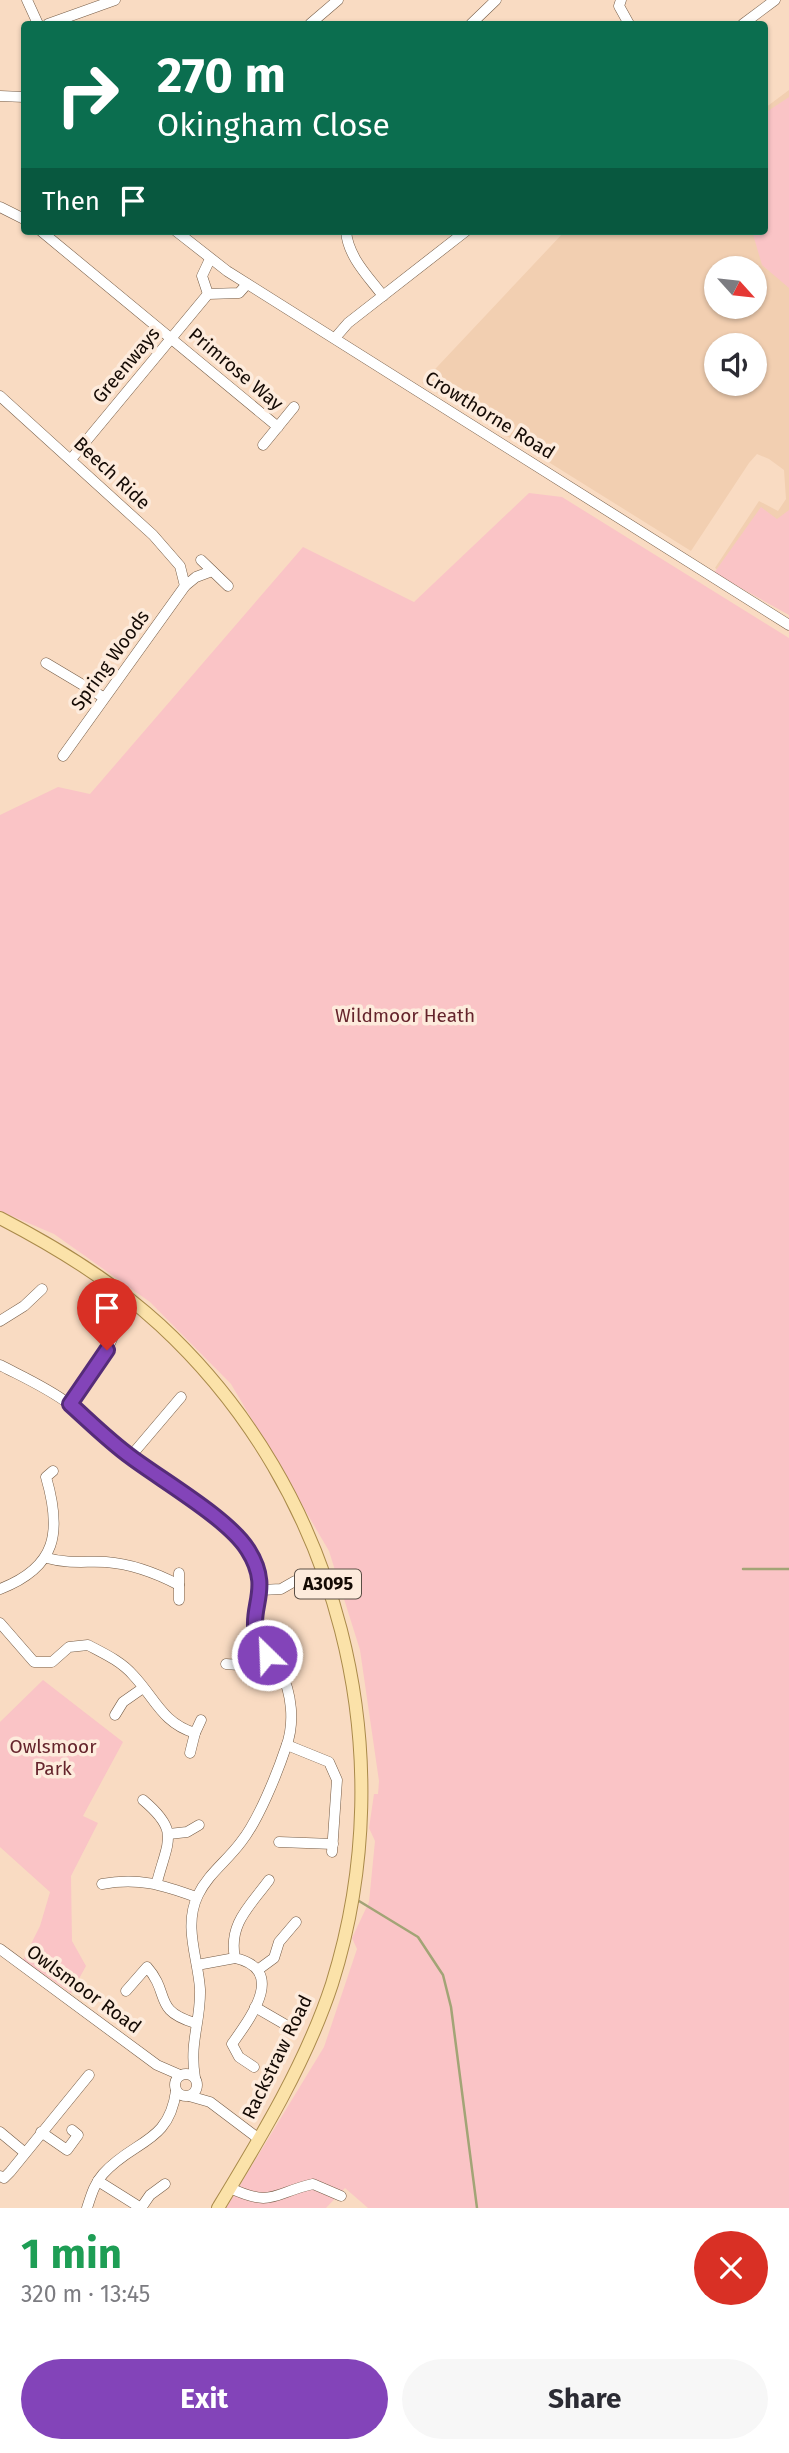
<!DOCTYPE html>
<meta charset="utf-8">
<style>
body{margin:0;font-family:"Fira Sans",sans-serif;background:#f7f7f7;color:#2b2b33;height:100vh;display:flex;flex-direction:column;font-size:26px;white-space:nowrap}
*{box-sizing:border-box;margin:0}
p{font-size:23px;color:#7c7c81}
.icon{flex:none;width:38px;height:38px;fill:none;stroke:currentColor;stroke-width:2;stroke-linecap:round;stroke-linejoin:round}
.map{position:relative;height:2208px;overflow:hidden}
.side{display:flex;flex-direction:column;background:#fff;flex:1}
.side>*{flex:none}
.banner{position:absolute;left:21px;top:21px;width:747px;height:214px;border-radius:7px;box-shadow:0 2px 5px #0004;background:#0b6e4f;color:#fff;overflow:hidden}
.needle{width:46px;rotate:117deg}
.controls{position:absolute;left:704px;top:256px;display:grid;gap:14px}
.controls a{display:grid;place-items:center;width:63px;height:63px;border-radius:50%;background:#fff;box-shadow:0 2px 5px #0004;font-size:35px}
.pin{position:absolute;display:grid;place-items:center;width:60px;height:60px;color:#fff;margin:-72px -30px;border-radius:50% 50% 50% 0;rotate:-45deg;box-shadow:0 0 7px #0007}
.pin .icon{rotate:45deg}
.me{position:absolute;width:77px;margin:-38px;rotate:336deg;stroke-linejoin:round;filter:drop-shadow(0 0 5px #0008)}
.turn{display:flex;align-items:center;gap:24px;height:147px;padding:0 21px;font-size:32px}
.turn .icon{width:91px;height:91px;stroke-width:2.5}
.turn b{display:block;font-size:49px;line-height:60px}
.then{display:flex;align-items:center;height:66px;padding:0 21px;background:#0003;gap:14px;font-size:26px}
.round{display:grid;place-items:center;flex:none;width:74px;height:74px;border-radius:37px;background:#f7f7f7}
.overview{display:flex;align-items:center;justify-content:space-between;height:119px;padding:0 21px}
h1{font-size:42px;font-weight:700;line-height:52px;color:#1e9e55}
.button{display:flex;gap:14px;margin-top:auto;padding:14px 21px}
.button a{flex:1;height:80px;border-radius:42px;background:#8344b9;color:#fff;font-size:28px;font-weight:700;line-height:80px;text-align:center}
.button a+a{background:#f7f7f7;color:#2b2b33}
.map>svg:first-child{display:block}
.built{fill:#f2cfb1;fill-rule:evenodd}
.green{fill:#fac4c6}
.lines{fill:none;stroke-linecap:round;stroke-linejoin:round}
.stream{stroke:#a2a476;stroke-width:2.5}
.minor-casing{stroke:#755c46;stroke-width:11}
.major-casing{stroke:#a98a4a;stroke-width:14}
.minor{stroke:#fff;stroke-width:10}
.major{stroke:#fbe2a9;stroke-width:12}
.route-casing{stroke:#552c78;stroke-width:18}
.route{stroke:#8344b9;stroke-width:12}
.labels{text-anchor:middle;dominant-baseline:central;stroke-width:7;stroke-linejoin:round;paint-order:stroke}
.shield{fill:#fdebdc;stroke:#5a4e45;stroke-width:2}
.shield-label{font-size:18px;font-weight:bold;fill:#140a04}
.street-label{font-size:19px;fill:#140a04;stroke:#fdebdc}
.park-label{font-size:19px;fill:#65242c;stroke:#fdebdc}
</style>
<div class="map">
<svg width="789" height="2208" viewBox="0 0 789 2208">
<rect width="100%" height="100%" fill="#f9dbc2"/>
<path class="built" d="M 789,90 L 789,614 L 715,568 L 759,501 L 778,511 L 786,499 L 784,470 L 769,459 L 757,454 L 749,463 L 691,551 L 422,383 L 565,231 L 765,231 L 765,108 ZM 716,268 L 754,268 L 754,306 L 716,306 ZM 716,345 L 754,345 L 754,383 L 716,383 Z"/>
<g class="green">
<path d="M 789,97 L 789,288 L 762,265 L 752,231 L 765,231 L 765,113 Z"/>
<path d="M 529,493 L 562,497 L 789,638 L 789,2208 L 368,2208 L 345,2188 L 326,2208 L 226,2208 L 324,2047 L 357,1949 L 352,1938 L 369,1902 L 375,1841 L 369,1828 L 374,1794 L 378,1794 L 379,1781 L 360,1650 L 329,1551 L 231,1384 L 150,1302 L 54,1234 L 0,1211 L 0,815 L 58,787 L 90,794 L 303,547 L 414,602 Z"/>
<path d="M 761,507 L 777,519 L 789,510 L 789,615 L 714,573 Z"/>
<path d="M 43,1680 L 123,1742 L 83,1816 L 98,1823 L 71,1876 L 72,1941 L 86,1966 L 71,1993 L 23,1960 L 40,1926 L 50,1892 L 0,1847 L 0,1722 Z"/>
</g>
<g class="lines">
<g class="stream">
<path d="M 743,1569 L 789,1569"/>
<path d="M 359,1901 L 418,1937 L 443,1975 L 451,2007 L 477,2208"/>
</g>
<defs>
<g id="minor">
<path d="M 27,0 L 38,24"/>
<path d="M 621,0 L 619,6 L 629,24"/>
<path d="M 48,24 L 115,0"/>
<path d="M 310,24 L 338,0"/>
<path d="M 471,24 L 496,0"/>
<path d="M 743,24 L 775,0"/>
<path d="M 0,96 L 24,97"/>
<path d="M 0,207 L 24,219"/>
<path d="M 41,231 L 278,427"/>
<path d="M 176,231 L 227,271 L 789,625"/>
<path d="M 346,231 C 348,257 368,276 383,296"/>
<path d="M 208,294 L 202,276 L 210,259"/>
<path d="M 335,338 L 348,323 L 466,231"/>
<path d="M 0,396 L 153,535 L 180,566 L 185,586"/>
<path d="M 263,445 L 294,407"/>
<path d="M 72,458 L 208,294 L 239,293 L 247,284"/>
<path d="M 201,560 L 228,586"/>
<path d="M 46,663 L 103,697"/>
<path d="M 63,756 L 185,586 L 196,577 L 212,571"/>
<path d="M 0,1321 L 24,1306 L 42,1289"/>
<path d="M 0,1365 C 23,1377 48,1388 69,1404 C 96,1423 119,1449 146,1468 C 174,1489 232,1523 249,1551 C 255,1562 262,1578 261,1591 C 260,1609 247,1623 256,1641 C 262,1652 274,1660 280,1670 C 292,1693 295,1723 286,1747 C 277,1774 258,1821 241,1842 C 227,1861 208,1874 198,1895 C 183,1926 198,1958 200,1989 C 201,2022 189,2041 195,2078"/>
<path d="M 70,1404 L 107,1350 L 116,1330"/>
<path d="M 130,1457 L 181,1397"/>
<path d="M 47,1558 C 68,1564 85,1561 106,1562 C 133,1564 156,1573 179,1585"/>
<path d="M 179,1573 L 179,1600"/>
<path d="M 0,1589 C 57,1567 62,1532 46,1477 L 53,1471"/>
<path d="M 261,1590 L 281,1589 L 295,1581"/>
<path d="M 0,1623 L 34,1662 L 52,1662 L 69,1647 L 88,1645 C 103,1653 121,1661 133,1675 C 155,1698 162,1723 195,1733 L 201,1720"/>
<path d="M 226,1664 L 251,1666 L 267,1655"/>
<path d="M 115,1715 L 123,1702 L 143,1688"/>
<path d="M 287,1745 L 329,1762 L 337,1780 L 332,1852"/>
<path d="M 190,1753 L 195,1733"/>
<path d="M 143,1800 C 180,1831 168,1840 157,1882"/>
<path d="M 169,1834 L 187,1832 L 199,1825"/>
<path d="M 279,1842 L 333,1844"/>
<path d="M 102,1884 C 138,1877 163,1885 196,1897"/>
<path d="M 0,1949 L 157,2065 L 180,2075"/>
<path d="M 197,1965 L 235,1958"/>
<path d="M 259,1969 L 274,1958 L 279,1942 L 296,1922"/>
<path d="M 126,1991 L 147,1967 C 171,1994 152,2010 195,2023"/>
<path d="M 255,2007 L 286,2025"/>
<path d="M 254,2067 L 239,2057 L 232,2044 C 251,2017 287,1970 235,1958 C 228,1924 250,1906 269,1880"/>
<circle cx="186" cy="2085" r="11"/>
<path d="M 189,2096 L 210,2102 L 259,2139"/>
<path d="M 0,2132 L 24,2152"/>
<path d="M 41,2132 L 67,2150 L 78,2135 L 72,2130"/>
<path d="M 0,2176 L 4,2178 L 10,2172 L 89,2075"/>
<path d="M 98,2181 L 141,2208"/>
<path d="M 230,2188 C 273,2208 273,2193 313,2184 L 341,2196"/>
<path d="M 87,2208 C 91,2196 94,2184 103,2174 C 133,2140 169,2144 176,2091"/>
<path d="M 141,2208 L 150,2195 L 165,2184"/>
</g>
<path id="major" d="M 0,1218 C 58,1248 112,1281 160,1325 C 340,1491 405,1752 332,1984 C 306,2063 261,2137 218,2208"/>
</defs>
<use href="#minor" class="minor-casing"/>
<use href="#major" class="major-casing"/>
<use href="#minor" class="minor"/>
<use href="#major" class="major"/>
</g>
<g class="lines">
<defs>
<path id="route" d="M 107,1350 L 70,1404 C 90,1422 109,1441 131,1457 C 163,1481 229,1519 248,1550 C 278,1597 236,1614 267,1655"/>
</defs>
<use href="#route" class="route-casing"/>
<use href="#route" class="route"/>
</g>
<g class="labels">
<rect class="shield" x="295" y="1569.5" width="66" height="29" rx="5"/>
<g class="shield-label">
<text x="328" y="1584">A3095</text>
</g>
<g class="street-label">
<text transform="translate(126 365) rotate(-50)">Greenways</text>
<text transform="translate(236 369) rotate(40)">Primrose Way</text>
<text transform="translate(490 415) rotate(32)">Crowthorne Road</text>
<text transform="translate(112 473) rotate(43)">Beech Ride</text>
<text transform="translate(110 660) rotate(-54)">Spring Woods</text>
<text transform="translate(84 1989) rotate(36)">Owlsmoor Road</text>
<text transform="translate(277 2057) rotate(-64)">Rackstraw Road</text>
</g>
<g class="park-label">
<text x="405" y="1015">Wildmoor Heath</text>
<text x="53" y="1746">Owlsmoor<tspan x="53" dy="22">Park</tspan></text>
</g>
</g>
</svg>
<div class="controls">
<a><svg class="needle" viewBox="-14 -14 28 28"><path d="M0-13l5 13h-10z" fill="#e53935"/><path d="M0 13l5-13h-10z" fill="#7c7c81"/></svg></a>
<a><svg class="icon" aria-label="sound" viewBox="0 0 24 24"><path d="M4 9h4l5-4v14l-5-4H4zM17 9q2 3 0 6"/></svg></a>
</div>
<div class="pin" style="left:107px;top:1350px;background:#d93025"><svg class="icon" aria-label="arrive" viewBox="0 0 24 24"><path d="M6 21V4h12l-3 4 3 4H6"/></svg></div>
<svg class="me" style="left:267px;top:1655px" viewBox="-20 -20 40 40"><circle r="17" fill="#8344b9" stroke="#fff" stroke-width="3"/><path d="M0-11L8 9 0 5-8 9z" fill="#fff"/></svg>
<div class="banner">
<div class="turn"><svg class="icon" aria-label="right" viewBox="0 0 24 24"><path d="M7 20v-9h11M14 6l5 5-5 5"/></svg><div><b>270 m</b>Okingham Close</div></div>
<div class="then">Then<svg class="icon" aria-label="arrive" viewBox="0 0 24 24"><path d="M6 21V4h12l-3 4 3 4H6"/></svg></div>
</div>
</div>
<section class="side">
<div class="overview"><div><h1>1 min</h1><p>320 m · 13:45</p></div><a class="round" style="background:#d93025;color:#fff"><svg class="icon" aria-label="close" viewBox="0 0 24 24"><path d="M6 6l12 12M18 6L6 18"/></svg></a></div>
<div class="button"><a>Exit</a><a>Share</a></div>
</section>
